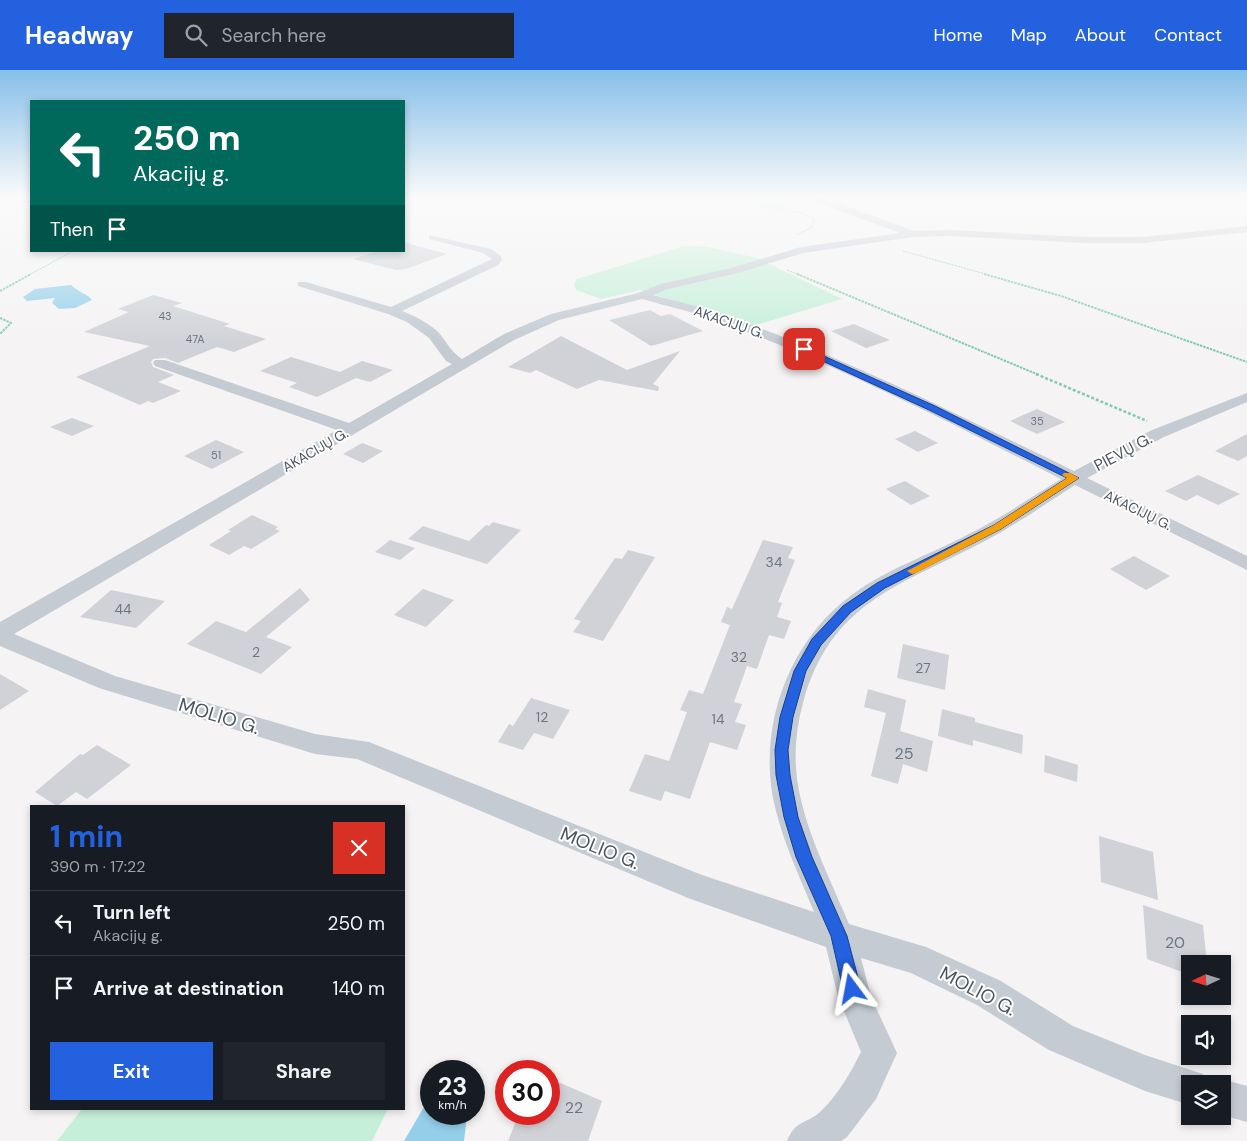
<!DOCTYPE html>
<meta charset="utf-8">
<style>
body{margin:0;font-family:"DM Sans",sans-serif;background:#20242c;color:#f1f3f6;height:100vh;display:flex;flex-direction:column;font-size:19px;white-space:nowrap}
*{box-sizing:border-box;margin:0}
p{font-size:16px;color:#9ea1a6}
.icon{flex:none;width:28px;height:28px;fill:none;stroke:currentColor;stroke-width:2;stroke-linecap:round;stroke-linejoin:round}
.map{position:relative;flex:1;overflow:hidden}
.side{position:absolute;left:30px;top:735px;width:375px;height:305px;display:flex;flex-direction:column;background:#171b24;border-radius:0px;box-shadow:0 2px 8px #0003}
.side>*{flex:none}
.hud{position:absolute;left:30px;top:30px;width:375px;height:152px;border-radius:0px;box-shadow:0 2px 8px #0003;background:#00695c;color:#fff;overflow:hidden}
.needle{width:32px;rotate:266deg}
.controls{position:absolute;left:1181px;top:885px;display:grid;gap:10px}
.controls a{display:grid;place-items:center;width:50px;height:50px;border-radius:0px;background:#171b24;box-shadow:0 2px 8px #0003;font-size:25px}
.speed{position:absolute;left:420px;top:990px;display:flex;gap:10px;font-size:25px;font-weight:700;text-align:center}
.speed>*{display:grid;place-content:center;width:65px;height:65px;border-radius:50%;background:#171b24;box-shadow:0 2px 8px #0003;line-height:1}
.speed small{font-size:12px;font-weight:400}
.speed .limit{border:8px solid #d22;background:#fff;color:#111}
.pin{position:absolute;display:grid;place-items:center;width:42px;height:42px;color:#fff;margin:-21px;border-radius:10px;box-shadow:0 2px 8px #0006}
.me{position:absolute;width:55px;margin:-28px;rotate:347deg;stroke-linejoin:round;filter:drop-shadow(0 0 4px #0008)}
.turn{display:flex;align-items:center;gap:18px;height:105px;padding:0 20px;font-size:22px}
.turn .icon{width:65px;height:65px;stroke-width:2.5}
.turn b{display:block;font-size:35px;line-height:42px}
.then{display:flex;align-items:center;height:48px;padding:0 20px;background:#0003;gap:10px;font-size:19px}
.round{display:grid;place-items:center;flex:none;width:52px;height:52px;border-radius:0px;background:#20242c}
.summary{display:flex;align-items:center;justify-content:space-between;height:85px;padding:0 20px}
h1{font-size:30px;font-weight:700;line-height:38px;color:#2361df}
.button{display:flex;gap:10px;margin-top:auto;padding:10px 20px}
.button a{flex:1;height:58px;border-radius:0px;background:#2361df;color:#fff;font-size:20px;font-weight:700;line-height:58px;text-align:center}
.button a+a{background:#20242c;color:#f1f3f6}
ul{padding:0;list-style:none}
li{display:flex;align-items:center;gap:15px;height:65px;padding:0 20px;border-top:1px solid #363941}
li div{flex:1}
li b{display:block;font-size:19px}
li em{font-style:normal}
header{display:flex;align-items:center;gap:30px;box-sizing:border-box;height:70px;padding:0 25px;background:#2361df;color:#fff}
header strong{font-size:24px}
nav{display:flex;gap:28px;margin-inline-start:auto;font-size:18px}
.search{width:350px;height:45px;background:#20242c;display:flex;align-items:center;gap:12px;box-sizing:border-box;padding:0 18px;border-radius:0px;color:#9ea1a6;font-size:19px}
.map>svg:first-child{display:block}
.green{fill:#c5efd9}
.water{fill:#94cfea}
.building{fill:#d0d2d7}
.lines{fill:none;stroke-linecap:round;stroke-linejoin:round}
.path-far2{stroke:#7eccae;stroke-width:1;stroke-dasharray:2 1;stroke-linecap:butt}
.path-far1{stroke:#7eccae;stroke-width:2;stroke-dasharray:2.5 1;stroke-linecap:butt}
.path{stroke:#7eccae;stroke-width:2.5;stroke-dasharray:3 2;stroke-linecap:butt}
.minor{fill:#c4cbd3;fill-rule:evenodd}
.route{fill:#2361df;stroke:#173f91}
.slow{fill:#f59e0b}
.labels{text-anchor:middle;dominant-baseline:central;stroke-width:4;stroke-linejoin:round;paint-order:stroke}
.far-number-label{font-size:11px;fill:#6c747e}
.far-street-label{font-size:14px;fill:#4b5460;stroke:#fff}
.number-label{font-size:14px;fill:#6c747e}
.street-label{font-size:16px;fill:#4b5460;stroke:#fff}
.near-number-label{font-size:16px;fill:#6c747e}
.near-street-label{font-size:19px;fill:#4b5460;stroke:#fff}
</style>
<header>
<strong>Headway</strong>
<div class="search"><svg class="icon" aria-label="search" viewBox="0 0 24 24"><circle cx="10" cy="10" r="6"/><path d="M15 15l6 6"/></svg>Search here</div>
<nav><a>Home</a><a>Map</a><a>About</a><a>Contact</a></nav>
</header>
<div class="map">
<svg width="1247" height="1071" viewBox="0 0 1247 1071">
<rect width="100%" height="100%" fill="#f5f3f3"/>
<g class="green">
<path d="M 712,126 L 794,126 L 800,128 L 781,138 Z"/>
<path d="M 691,176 L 708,177 L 757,188 L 842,229 L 753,256 L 640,220 L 601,229 L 576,220 L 574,214 L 577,209 L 681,177 Z"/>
<path d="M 82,1039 L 388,1039 L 372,1071 L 57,1071 Z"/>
</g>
<g class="water">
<path d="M 71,215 C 78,222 88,224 92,230 L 75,238 L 59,239 L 52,233 L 55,228 L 27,231 L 23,227 L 35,219 Z"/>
<path d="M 431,1035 L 431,1044 L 465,1044 L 467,1046 L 464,1071 L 404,1071 L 424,1037 Z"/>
</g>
<g class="building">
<path d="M 407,173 L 447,184 L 406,199 L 396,200 L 353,189 L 379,181 L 404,181 L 404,174 Z"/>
<path d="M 153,225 L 182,233 L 173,236 L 230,254 L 224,256 L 266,269 L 234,282 L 217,277 L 178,293 L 165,288 L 153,289 L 151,292 L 153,297 L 174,305 L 158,312 L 181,321 L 153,333 L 148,331 L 140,335 L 76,307 L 150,276 L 84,262 L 129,242 L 118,239 Z"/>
<path d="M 650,240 L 661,246 L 670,244 L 703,261 L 651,276 L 609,250 Z"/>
<path d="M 854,254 L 890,270 L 866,278 L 831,261 Z"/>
<path d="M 561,266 L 627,300 L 680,281 L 653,314 L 659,317 L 658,321 L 599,310 L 577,319 L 536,300 L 530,303 L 508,297 Z"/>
<path d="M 291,287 L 340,302 L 362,291 L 393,300 L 370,312 L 356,308 L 317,327 L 289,317 L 297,313 L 260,301 Z"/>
<path d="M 1037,339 L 1065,352 L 1037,364 L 1010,351 Z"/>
<path d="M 72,348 L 94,356 L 72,366 L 50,357 Z"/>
<path d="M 915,361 L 938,373 L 918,382 L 895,369 Z"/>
<path d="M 1247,364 L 1247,386 L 1238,391 L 1215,381 Z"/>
<path d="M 216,370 L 244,382 L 212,399 L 184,386 Z"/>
<path d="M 362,373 L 383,381 L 363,393 L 343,384 Z"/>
<path d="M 1198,405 L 1240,424 L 1218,435 L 1197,425 L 1186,431 L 1165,421 Z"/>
<path d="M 905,411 L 930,426 L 911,435 L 886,419 Z"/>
<path d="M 252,445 L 278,457 L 275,459 L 280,461 L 251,479 L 244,476 L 229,485 L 209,475 L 231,461 L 228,460 Z"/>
<path d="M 493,452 L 521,460 L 487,494 L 408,469 L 423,456 L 469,471 L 486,455 L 489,456 Z"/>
<path d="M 390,470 L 415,478 L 400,490 L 375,482 Z"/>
<path d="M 763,470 L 793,477 L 788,488 L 795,490 L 778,532 L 782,533 L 777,547 L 791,551 L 784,569 L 769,565 L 757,599 L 747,596 L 734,632 L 742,634 L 735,652 L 746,655 L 737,680 L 710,672 L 690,729 L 665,721 L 661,731 L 629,721 L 645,684 L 669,691 L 687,642 L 680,640 L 689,620 L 703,624 L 730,555 L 721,552 L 727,537 L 732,539 Z"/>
<path d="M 628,480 L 655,487 L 603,571 L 573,562 L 581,551 L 574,549 L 615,488 L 622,489 Z"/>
<path d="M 1134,486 L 1170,506 L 1146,520 L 1110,499 Z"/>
<path d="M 300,518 L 310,530 L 266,567 L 292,577 L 261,604 L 187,574 L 216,551 L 246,562 Z"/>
<path d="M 423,519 L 454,530 L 426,557 L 394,545 Z"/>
<path d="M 111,520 L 165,531 L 136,558 L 80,547 Z"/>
<path d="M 903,574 L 949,585 L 945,620 L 897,608 Z"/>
<path d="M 0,604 L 29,621 L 0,640 Z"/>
<path d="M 868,619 L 906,630 L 900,661 L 933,671 L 927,702 L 903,694 L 898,714 L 871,706 L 886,643 L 864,637 Z"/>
<path d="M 531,628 L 570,640 L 553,669 L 534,663 L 523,680 L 498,672 L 509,654 L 513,656 Z"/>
<path d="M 942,639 L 975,648 L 975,652 L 1023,665 L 1022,684 L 973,670 L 973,676 L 938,666 Z"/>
<path d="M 97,675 L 131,695 L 87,729 L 76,722 L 57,736 L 35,722 L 80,684 L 83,685 Z"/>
<path d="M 1045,685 L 1078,695 L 1077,712 L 1044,702 Z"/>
<path d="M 1099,766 L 1153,782 L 1158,830 L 1101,812 Z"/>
<path d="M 1143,835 L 1203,855 L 1207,894 L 1190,894 L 1190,905 L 1147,889 Z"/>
<path d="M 549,1008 L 602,1031 L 588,1071 L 508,1071 L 519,1044 L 549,1044 Z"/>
</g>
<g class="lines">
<g class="path-far2">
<path d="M 694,126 L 797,142 L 814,148 L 812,157 L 797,165"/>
<path d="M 903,181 L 989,205"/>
<path d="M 787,200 L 800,205"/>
<path d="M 29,205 L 73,181"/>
</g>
<g class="path-far1">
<path d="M 797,204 L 1039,305"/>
<path d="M 984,204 L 1061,226 L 1247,292"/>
<path d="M 0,221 L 31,204"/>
<path d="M 0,248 L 11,253 L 0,264"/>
</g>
<path class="path" d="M 1036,304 L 1147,351"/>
<g class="minor">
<path d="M 800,126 L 825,128 L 914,161 L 950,160 L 1086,167 L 1143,167 L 1247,156 L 1247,162 L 1143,173 L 1086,173 L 950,166 L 913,167 L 803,183 L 738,203 L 668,219 L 653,225 C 678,232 703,237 727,246 C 846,288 960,346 1074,401 L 1152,360 L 1247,323 L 1247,332 L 1164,367 L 1087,408 L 1247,486 L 1247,500 L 1075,415 C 1044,435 1014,456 981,473 C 899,516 830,533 803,633 C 794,666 793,697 801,730 C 811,773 832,813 849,854 L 926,877 L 1001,911 L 1073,956 L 1145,985 L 1203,1004 L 1207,1014 L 1190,1014 L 1190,1035 L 1145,1021 L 1049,980 L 977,935 L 911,903 L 861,888 L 871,927 L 897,983 L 876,1029 L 847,1067 L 841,1071 L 787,1071 C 796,1049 806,1055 821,1041 C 838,1025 851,1002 861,982 L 838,927 L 826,877 L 688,828 L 357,689 L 315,684 L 99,618 L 0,576 L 0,552 L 337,360 L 155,296 L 153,293 L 155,290 L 165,290 L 349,353 L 452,294 L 446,291 L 429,268 L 407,252 L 388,244 L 298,216 L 298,212 L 306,212 L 391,237 L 492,189 L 483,183 L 429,169 L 429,165 L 491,179 L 501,186 L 502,190 L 498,195 L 402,241 C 415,246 431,254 440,264 C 447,273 452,283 462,289 L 504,264 L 551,244 L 638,223 L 661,214 L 731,198 L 801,177 L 900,163 ZM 642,229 C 667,236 693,242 718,251 C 836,294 949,352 1061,409 C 1030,428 1000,449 967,465 C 929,485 887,499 853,524 C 790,569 759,653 773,728 C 781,768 799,805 814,842 L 702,805 L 369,672 L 315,664 L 115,606 L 14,564 L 514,270 L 559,250 Z"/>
<path d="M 1222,1009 L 1247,1016 L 1247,1052 L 1222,1045 L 1222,1014 L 1210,1014 Z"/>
</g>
</g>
<linearGradient id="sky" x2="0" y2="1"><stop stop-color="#86bfe9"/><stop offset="0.46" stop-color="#fafafa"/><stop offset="1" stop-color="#fafafa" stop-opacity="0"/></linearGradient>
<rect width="1247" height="276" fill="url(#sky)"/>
<path class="route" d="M 801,278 L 806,278 L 935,336 L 1079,408 L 1001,459 L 885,518 L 851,542 L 821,575 L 806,601 L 793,647 L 788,680 L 790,705 L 798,747 L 812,787 L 847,866 L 861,919 L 858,926 L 852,928 L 845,926 L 843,919 L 831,866 L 796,787 L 784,747 L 776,705 L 775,680 L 780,647 L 794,601 L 812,569 L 843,536 L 877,513 L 994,455 L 1067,408 L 929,340 L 801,281 Z"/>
<path class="slow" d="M 1064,403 L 1070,403 L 1079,408 L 1001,459 L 916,503 L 912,504 L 907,501 L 994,455 L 1067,408 L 1062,405 Z"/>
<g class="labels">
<g class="far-number-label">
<text x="165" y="246">43</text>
<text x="195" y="269">47A</text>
<text x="1037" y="351">35</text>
<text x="216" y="385">51</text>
</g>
<g class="far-street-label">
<text transform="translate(729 252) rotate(19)">AKACIJŲ G.</text>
<text transform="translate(315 380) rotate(-30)">AKACIJŲ G.</text>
<text transform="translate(1138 440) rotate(26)">AKACIJŲ G.</text>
</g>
<g class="number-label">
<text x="774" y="492">34</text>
<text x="123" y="539">44</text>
<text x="256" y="582">2</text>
<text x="739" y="587">32</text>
<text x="923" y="598">27</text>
<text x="542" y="647">12</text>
<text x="718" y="649">14</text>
</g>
<g class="street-label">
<text transform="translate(1123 382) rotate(-28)">PIEVŲ G.</text>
</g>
<g class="near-number-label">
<text x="904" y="683">25</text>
<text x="1175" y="872">20</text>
<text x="574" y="1037">22</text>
</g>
<g class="near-street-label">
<text transform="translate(219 646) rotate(17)">MOLIO G.</text>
<text transform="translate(600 778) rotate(22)">MOLIO G.</text>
<text transform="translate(978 921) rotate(28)">MOLIO G.</text>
</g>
</g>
</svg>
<div class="controls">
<a><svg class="needle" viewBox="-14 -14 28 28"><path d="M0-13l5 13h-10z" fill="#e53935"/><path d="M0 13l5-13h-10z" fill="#9ea1a6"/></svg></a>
<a><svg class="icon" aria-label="sound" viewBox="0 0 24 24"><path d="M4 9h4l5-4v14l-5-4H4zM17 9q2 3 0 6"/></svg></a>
<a><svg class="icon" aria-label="layers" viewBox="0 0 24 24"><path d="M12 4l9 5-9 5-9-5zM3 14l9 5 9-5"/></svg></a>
</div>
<div class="speed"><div>23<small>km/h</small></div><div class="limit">30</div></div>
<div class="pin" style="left:804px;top:279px;background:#d93025"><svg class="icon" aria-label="arrive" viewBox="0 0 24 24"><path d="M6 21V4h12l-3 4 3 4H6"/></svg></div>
<svg class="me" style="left:852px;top:919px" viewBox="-20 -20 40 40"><path d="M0-17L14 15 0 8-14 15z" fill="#2361df" stroke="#fff" stroke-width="4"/></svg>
<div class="hud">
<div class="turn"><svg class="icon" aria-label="left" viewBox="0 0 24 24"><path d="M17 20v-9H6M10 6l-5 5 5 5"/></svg><div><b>250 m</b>Akacijų g.</div></div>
<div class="then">Then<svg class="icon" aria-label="arrive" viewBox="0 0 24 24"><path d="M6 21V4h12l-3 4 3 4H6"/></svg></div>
</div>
<section class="side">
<div class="summary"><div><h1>1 min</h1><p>390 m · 17:22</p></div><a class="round" style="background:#d93025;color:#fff"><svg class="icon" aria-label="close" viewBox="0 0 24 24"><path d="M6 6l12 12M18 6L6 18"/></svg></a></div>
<ul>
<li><svg class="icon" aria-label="left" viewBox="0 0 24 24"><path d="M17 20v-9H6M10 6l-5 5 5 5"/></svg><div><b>Turn left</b><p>Akacijų g.</p></div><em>250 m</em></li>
<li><svg class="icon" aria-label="arrive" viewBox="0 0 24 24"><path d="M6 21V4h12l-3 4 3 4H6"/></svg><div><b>Arrive at destination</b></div><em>140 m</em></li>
</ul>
<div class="button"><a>Exit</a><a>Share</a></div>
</section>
</div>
